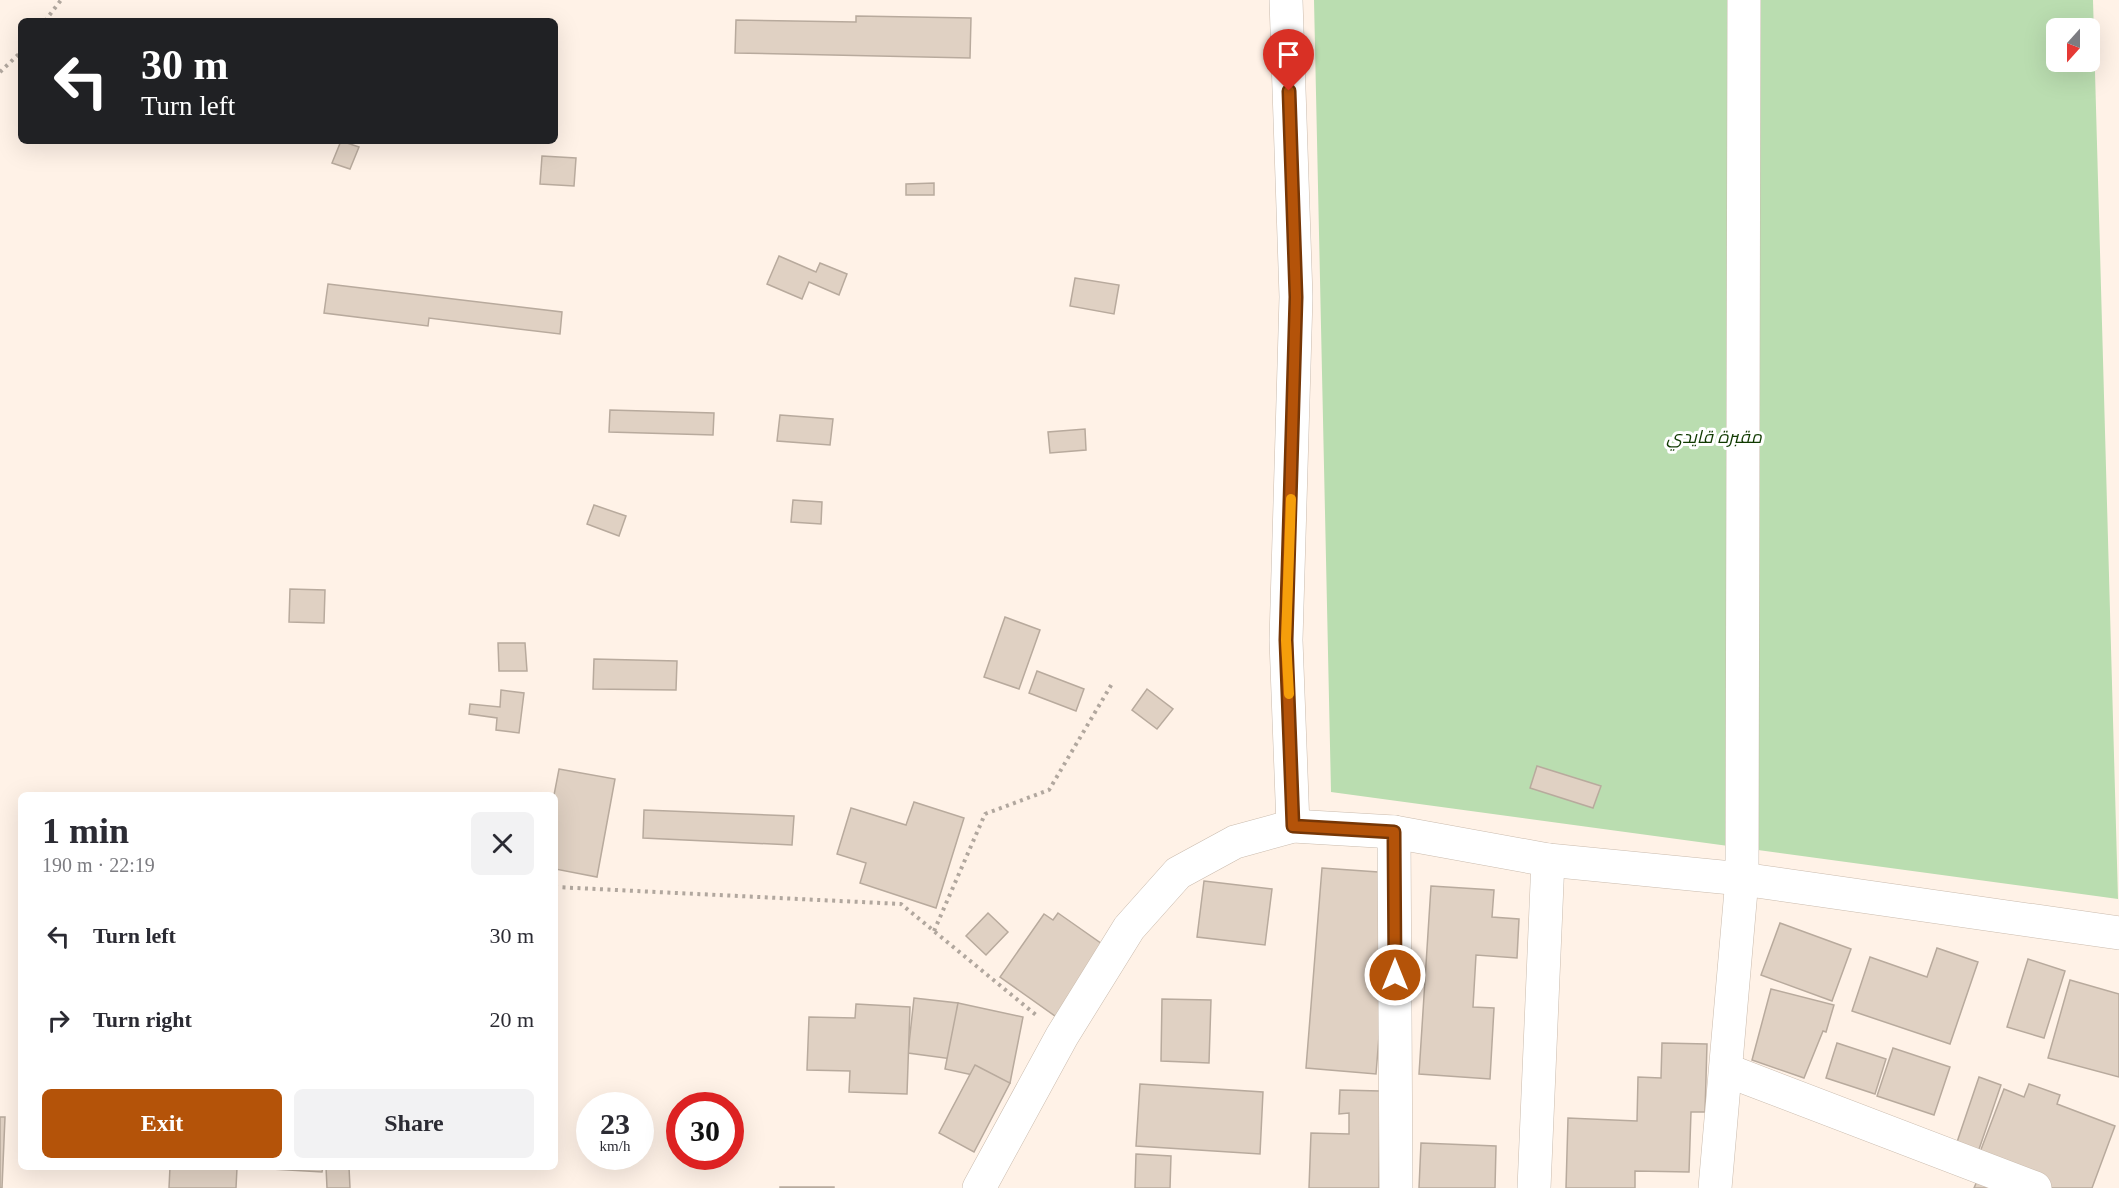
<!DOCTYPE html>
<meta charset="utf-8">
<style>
body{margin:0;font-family:"Times New Roman",Cairo,serif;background:#f2f2f3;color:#2b2b33;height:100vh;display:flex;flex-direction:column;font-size:22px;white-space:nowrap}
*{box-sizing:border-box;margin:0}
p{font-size:20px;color:#7c7c81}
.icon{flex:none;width:33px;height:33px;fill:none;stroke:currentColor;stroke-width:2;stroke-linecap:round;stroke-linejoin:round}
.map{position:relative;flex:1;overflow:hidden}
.panel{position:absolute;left:18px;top:792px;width:540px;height:378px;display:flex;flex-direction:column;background:#fff;border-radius:9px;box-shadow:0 6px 24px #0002}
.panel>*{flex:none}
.banner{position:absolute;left:18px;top:18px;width:540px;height:126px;border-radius:9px;box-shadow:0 6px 24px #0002;background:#202124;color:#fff;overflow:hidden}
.needle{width:39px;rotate:201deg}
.buttons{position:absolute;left:2046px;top:18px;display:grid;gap:12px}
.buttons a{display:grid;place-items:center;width:54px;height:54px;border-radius:9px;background:#fff;box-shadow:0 6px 24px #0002;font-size:30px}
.speed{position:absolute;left:576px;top:1092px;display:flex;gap:12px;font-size:30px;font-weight:700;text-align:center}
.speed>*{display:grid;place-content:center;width:78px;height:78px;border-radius:50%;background:#fff;box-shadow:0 6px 24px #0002;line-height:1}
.speed small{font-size:15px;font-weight:400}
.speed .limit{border:9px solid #d22;background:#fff;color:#111}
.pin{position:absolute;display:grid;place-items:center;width:51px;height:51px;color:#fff;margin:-62px -26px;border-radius:50% 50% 50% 0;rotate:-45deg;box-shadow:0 0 6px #0007}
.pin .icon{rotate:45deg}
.me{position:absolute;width:66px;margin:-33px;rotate:0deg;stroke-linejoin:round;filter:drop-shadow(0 0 4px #0008)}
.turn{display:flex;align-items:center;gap:21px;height:126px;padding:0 24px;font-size:27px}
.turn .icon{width:78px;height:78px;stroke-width:2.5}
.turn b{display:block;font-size:42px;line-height:51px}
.round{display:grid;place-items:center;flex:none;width:63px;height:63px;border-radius:9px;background:#f2f2f3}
.headline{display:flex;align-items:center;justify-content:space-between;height:102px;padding:0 24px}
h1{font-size:36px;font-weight:800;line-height:45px}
.cta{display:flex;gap:12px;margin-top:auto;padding:12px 24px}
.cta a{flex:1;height:69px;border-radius:9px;background:#b45309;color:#fff;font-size:24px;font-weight:800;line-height:69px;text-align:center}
.cta a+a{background:#f2f2f3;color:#2b2b33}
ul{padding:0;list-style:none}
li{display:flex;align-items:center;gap:18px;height:84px;padding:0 24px}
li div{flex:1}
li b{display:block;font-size:22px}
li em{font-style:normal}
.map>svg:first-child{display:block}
.green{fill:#baddb0;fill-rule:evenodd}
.building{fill:#e0d1c3;stroke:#b8aa9d;stroke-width:1.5}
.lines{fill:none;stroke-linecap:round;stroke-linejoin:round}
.minor-casing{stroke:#cabbad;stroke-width:34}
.path{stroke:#b1a79e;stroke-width:4;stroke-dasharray:3 4.5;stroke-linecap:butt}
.minor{stroke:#fff;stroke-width:33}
.route-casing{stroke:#753606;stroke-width:15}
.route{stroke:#b45309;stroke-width:10}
.slow{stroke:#f59e0b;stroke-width:10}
.labels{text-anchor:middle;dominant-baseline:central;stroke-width:6;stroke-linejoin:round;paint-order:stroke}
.park-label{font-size:18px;font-style:italic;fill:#103a00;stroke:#fff}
</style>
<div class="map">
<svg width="2119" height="1188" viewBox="0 0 2119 1188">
<rect width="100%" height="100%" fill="#fff2e7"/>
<path class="green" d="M 1314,0 L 2093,0 L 2118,899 L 1331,792 ZM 2056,28 L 2090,28 L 2090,62 L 2056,62 Z"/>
<g class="building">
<path d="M 856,16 L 971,18 L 970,58 L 735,53 L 736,20 L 856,22 Z"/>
<path d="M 341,141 L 359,147 L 350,169 L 332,163 Z"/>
<path d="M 542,156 L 576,158 L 574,186 L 540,184 Z"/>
<path d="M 934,183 L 934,195 L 906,195 L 906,184 Z"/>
<path d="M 779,256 L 816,272 L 820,263 L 847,274 L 839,295 L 809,282 L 802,299 L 767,284 Z"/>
<path d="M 1075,278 L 1119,285 L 1114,314 L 1070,306 Z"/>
<path d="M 328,284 L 562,312 L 560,334 L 429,318 L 428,326 L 324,313 Z"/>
<path d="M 610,410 L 714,413 L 713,435 L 609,432 Z"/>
<path d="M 780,415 L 833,419 L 830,445 L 777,441 Z"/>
<path d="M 1085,429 L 1086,450 L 1050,453 L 1048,432 Z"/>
<path d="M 793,500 L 822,502 L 821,524 L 791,522 Z"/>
<path d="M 594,505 L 626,516 L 619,536 L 587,524 Z"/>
<path d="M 290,589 L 325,590 L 324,623 L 289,622 Z"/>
<path d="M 1005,617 L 1040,630 L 1019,689 L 984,677 Z"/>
<path d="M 498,643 L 525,643 L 527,671 L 499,671 Z"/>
<path d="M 594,659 L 677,661 L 676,690 L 593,689 Z"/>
<path d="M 1037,671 L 1084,689 L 1076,711 L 1029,693 Z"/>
<path d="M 1147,689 L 1173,709 L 1157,729 L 1132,710 Z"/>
<path d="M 501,690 L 524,693 L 519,733 L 496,730 L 497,718 L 469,714 L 470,704 L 500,707 Z"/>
<path d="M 1537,766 L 1601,786 L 1593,808 L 1530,788 Z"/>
<path d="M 559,769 L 615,779 L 597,877 L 555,869 L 554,795 Z"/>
<path d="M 914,802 L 964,818 L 936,908 L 860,883 L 866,863 L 837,854 L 851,808 L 906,825 Z"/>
<path d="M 644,810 L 794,816 L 792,845 L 643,838 Z"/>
<path d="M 1322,868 L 1392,873 L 1376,1074 L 1306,1068 Z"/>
<path d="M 1204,881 L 1272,889 L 1265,945 L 1197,937 Z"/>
<path d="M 1431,886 L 1494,890 L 1492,917 L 1519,919 L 1517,958 L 1476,955 L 1473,1007 L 1494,1008 L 1490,1079 L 1419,1074 Z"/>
<path d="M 988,913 L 1008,932 L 986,955 L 966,936 Z"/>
<path d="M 1058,913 L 1112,951 L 1062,1021 L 1000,977 L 1044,914 L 1053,920 Z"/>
<path d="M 1780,923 L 1851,949 L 1832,1001 L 1761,975 Z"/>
<path d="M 1937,948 L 1978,962 L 1950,1044 L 1852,1011 L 1870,957 L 1927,977 Z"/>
<path d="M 2028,959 L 2065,971 L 2044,1038 L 2007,1027 Z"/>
<path d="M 2070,980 L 2119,994 L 2119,1077 L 2048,1058 Z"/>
<path d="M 1771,989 L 1834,1005 L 1826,1032 L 1823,1031 L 1804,1078 L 1752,1060 Z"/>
<path d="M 914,998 L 958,1003 L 952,1059 L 908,1053 Z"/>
<path d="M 1162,999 L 1211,1000 L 1209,1063 L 1161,1061 Z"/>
<path d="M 958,1003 L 1023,1017 L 1010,1083 L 945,1069 Z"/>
<path d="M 856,1004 L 910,1007 L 907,1094 L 849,1092 L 850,1071 L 807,1070 L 809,1017 L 855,1018 Z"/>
<path d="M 1662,1043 L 1707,1044 L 1705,1112 L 1691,1112 L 1689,1172 L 1635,1171 L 1635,1188 L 1566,1188 L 1568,1118 L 1637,1121 L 1638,1077 L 1661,1078 Z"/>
<path d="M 1837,1043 L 1886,1059 L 1875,1094 L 1826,1078 Z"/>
<path d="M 1893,1048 L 1950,1067 L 1934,1115 L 1877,1096 Z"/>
<path d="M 975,1065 L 1010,1083 L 974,1152 L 939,1133 Z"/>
<path d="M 1979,1077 L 2001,1085 L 1976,1158 L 1954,1151 Z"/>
<path d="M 1140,1084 L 1263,1092 L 1260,1154 L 1136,1146 Z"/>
<path d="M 2029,1084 L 2060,1095 L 2057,1104 L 2115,1126 L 2092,1188 L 2052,1188 L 1977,1160 L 2004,1089 L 2024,1097 Z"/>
<path d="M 1340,1090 L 1380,1091 L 1379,1188 L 1309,1188 L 1311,1133 L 1349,1134 L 1349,1113 L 1339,1114 Z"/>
<path d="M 0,1117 L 5,1117 L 2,1188 L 0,1188 Z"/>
<path d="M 1421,1143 L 1496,1146 L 1495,1188 L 1419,1188 Z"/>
<path d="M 1136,1154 L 1171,1156 L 1170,1188 L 1135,1188 Z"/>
<path d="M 170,1167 L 237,1168 L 236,1188 L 169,1188 Z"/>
<path d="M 237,1167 L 323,1167 L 322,1172 Z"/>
<path d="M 326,1167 L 349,1167 L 350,1188 L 327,1188 Z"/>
<path d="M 1977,1181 L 1994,1188 L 1974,1188 Z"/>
<rect x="780" y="1187" width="54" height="1"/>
</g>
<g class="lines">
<defs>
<g id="minor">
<path d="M 1286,0 L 1296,297 L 1286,640 L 1293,826"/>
<path d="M 1394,832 L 1396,1188"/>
<path d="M 1726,1070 L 2035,1188"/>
<path d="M 979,1188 L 1062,1036 L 1129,928 L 1178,873 L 1235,842 L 1293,826 L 1394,832 L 1548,860 L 1742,879 L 2119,933"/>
<path d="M 1534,1188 L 1548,860"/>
<path d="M 1715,1188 L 1742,879 L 1744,0"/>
</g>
</defs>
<use href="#minor" class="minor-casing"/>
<g class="path">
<path d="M 45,21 L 61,0"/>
<path d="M 0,72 L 21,52"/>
<path d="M 555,887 L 901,904 L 1036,1015"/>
<path d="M 934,931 L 985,814 L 1049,790 L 1113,682"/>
</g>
<use href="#minor" class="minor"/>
</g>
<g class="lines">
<defs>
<path id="route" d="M 1289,91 L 1296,297 L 1286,640 L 1293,826 L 1394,832 L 1395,975"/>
</defs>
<use href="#route" class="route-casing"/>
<use href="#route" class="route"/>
<path class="slow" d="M 1289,694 L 1286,640 L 1291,499"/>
</g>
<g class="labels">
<g class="park-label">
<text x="1714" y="437">مقبرة قايدي</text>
</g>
</g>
</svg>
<div class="buttons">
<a><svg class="needle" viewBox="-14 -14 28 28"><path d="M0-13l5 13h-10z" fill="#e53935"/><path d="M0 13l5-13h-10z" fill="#7c7c81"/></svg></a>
</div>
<div class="speed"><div>23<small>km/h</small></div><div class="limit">30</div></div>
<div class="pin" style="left:1289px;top:91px;background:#d93025"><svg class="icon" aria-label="arrive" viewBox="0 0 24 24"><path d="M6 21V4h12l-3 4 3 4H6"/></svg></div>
<svg class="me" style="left:1395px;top:975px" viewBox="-20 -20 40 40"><circle r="17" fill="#b45309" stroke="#fff" stroke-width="3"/><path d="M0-11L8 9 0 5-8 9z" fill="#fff"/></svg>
<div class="banner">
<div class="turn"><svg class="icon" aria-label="left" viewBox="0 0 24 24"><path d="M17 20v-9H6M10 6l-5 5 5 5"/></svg><div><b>30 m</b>Turn left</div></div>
</div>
<section class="panel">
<div class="headline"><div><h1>1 min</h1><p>190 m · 22:19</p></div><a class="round"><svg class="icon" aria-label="close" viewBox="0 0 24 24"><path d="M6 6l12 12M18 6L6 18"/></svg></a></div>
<ul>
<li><svg class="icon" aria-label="left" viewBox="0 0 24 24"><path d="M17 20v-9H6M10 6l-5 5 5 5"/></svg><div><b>Turn left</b></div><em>30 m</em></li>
<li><svg class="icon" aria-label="right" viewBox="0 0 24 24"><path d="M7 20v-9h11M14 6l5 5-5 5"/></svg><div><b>Turn right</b></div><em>20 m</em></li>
</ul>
<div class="cta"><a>Exit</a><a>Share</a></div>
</section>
</div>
